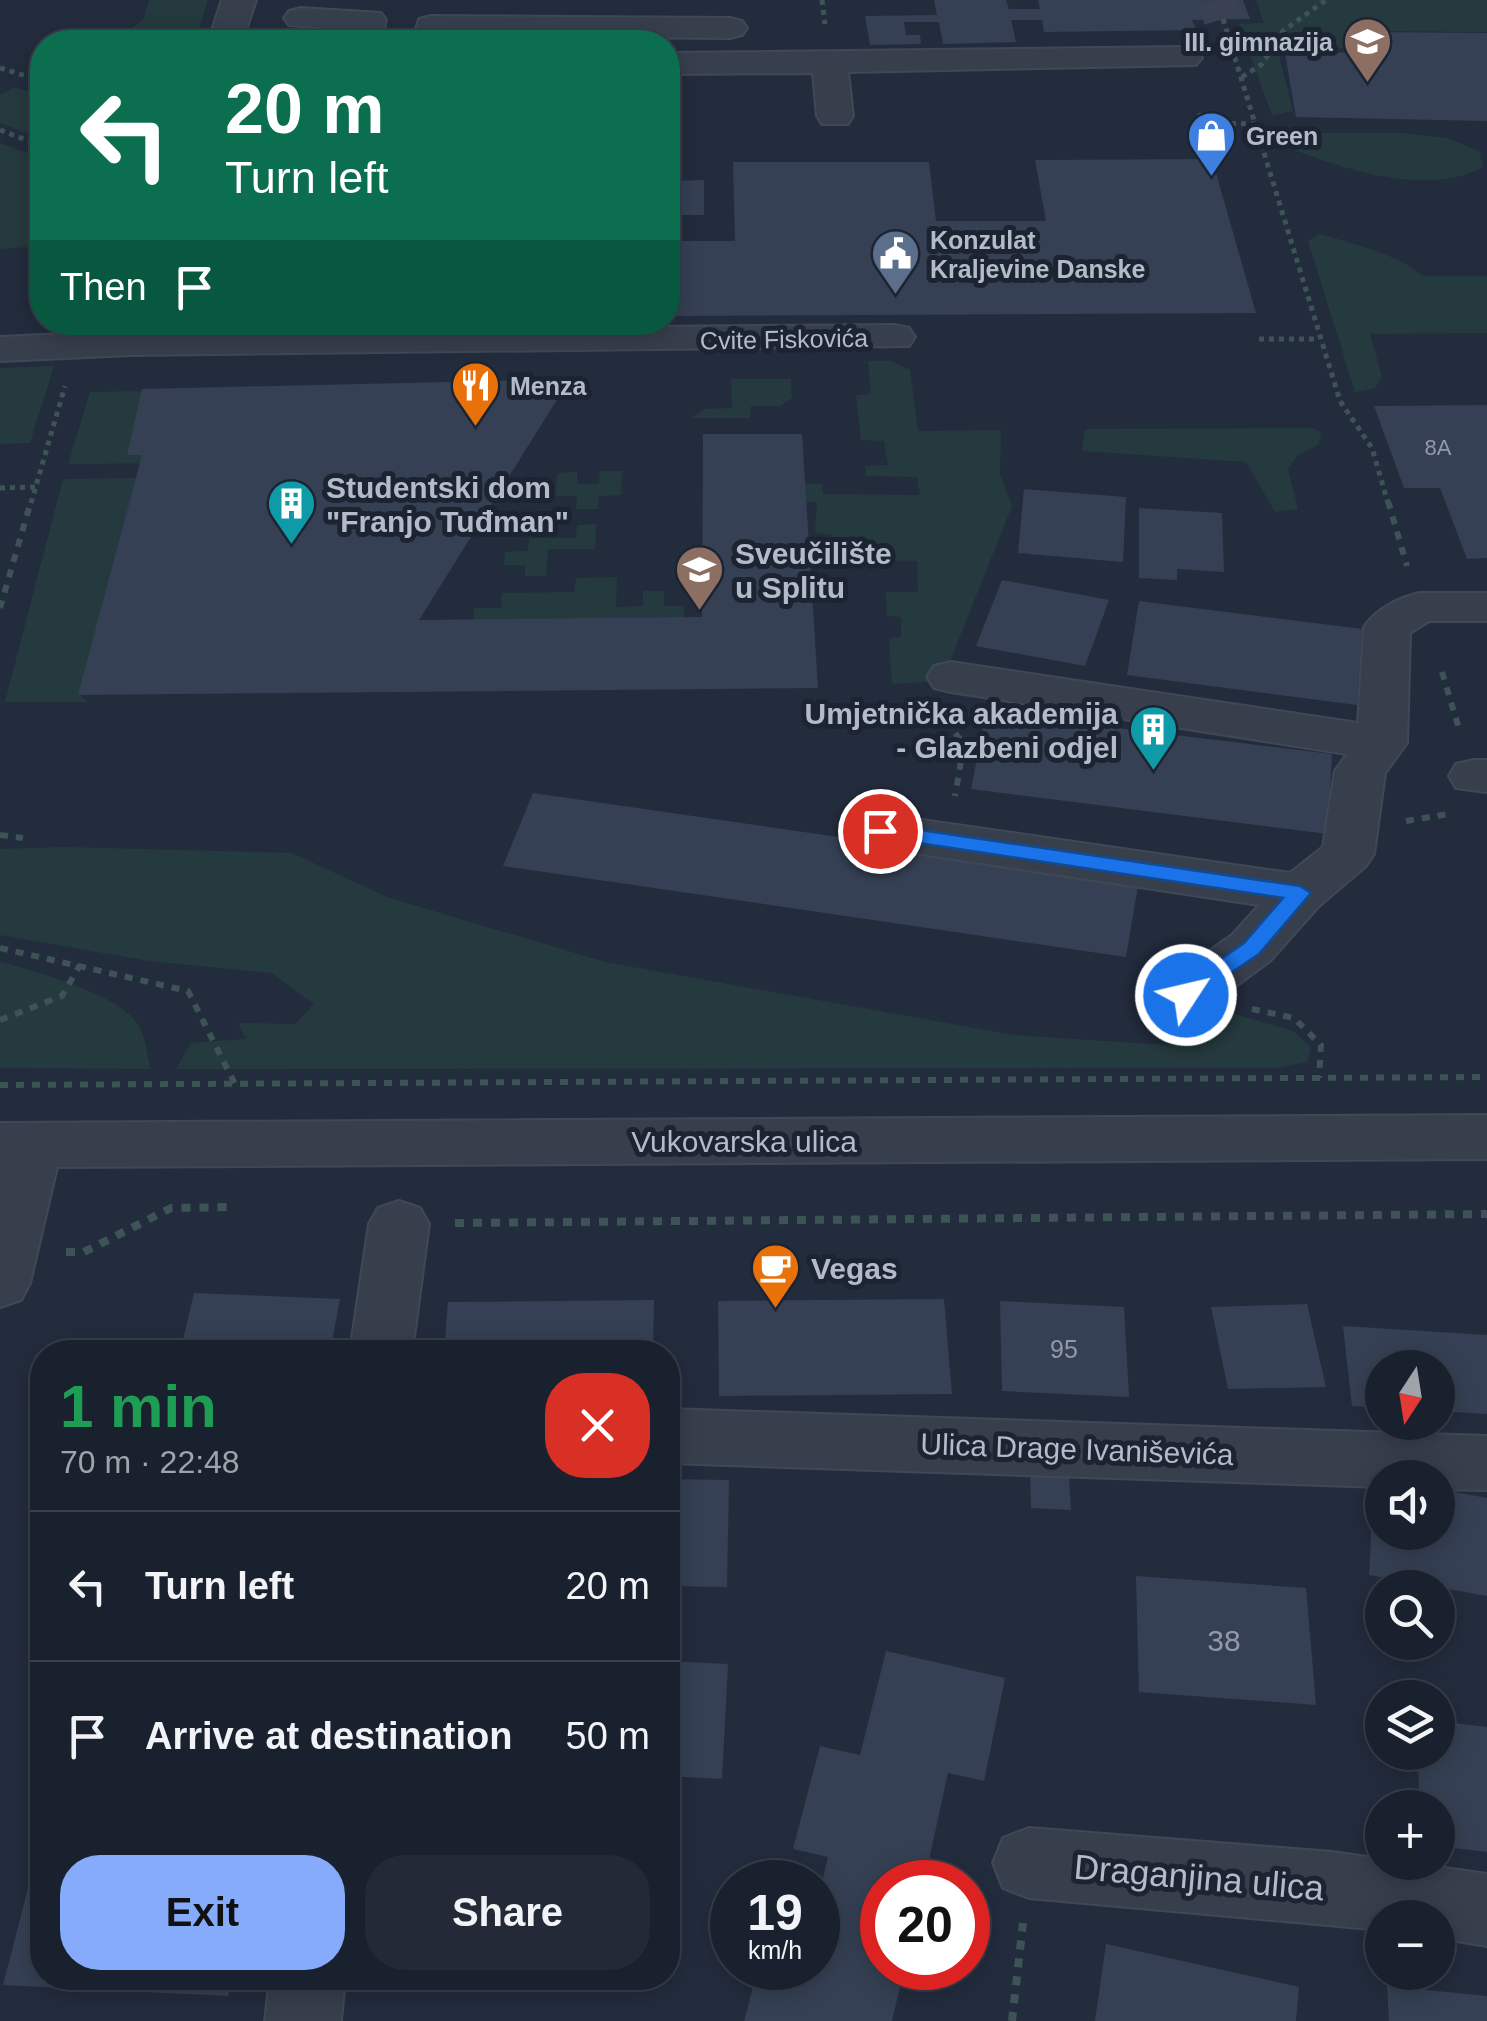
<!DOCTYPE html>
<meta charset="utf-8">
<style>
body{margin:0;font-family:Helvetica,sans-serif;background:#232936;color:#f1f3f6;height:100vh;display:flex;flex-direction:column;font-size:38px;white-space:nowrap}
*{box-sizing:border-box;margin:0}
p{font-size:32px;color:#9fa3aa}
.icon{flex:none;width:55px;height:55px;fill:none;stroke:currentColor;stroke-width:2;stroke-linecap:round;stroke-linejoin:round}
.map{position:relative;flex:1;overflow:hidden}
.details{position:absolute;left:30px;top:1340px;width:650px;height:650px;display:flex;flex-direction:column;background:#1a212e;border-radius:40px;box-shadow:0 5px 25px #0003,0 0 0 2px #383e4a}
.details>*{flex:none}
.banner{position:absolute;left:30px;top:30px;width:650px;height:305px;border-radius:40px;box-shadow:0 5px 25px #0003,0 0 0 2px #383e4a;background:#0b6e4f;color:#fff;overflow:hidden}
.needle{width:65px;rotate:192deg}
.controls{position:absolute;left:1365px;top:1350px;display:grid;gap:20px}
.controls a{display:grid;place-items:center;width:90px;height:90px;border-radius:50%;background:#1a212e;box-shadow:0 5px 25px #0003,0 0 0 2px #383e4a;font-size:50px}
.speed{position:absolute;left:710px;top:1860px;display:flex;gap:20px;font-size:50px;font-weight:700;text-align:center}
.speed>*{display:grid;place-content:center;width:130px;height:130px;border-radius:50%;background:#1a212e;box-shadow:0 5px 25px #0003,0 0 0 2px #383e4a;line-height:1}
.speed small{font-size:25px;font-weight:400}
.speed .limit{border:15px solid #d22;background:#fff;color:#111}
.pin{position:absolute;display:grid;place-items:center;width:85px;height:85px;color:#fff;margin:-42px;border:5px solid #fff;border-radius:50%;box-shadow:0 2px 10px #0007}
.me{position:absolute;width:110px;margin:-55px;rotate:55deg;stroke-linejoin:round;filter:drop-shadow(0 0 8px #0008)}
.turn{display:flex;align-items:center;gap:35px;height:210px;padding:0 30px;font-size:45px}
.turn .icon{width:130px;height:130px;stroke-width:2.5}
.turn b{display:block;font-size:70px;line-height:85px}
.then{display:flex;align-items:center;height:95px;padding:0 30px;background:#0003;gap:20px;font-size:38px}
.round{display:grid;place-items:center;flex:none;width:105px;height:105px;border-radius:40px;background:#232936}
.summary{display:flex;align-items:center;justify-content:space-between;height:170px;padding:0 30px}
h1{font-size:60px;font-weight:800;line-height:75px;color:#1e9e55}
.cta{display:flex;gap:20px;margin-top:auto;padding:20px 30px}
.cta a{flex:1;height:115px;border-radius:40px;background:#86abfa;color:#111;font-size:40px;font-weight:800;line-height:115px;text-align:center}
.cta a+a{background:#232936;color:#f1f3f6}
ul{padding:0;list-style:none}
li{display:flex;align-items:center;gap:30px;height:150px;padding:0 30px;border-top:2px solid #383e4a}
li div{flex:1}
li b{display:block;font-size:38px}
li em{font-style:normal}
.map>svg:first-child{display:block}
.green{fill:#253a3e}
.building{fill:#354054}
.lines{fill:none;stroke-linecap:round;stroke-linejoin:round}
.minor-tunnel{stroke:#394152;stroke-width:39;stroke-dasharray:39 19;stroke-linecap:butt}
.minor-casing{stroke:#404856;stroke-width:4}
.path-far2{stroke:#3e5356;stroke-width:5;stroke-dasharray:5 5;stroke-linecap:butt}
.path-far1{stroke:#3e5356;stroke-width:6;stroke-dasharray:8 8;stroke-linecap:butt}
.path{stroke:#3e5356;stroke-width:8;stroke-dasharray:9 9;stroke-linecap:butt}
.minor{fill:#373f4d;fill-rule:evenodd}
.route{fill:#1a73e8;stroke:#114b97;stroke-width:2.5}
.labels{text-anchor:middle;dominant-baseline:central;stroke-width:10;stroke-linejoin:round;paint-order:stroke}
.far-number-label{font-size:22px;fill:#929aaa}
.far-poi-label{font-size:25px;font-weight:bold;fill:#b3bac9;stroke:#1c2432;text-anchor:start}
.far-street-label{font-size:25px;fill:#b3bac9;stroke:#1c2432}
.number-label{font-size:25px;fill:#929aaa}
.poi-label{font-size:30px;font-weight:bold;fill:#b3bac9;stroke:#1c2432;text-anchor:start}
.street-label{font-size:30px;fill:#b3bac9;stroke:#1c2432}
.near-number-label{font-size:30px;fill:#929aaa}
.near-street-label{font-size:35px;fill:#b3bac9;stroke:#1c2432}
</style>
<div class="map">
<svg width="1487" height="2021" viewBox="0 0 1487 2021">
<rect width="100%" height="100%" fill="#232c3d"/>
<g class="green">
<path d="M 149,0 L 208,0 L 195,42 L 126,40 L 124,34 L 143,20 Z"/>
<path d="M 1256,0 L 1487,0 L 1487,32 L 1361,31 L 1371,48 L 1277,48 L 1293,111 L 1272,115 L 1239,24 L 1264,23 Z"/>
<path d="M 14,87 L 42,96 L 42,139 L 0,123 L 0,95 Z"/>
<path d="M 1280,133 L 1403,133 L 1447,138 L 1479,151 L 1483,167 C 1426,198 1340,168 1284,146 Z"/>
<path d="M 0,143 L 42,158 L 42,246 L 0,249 Z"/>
<path d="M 1319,234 C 1346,241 1403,256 1422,276 L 1487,276 L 1487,333 L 1370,334 L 1382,377 L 1375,388 L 1355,392 L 1308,241 Z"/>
<path d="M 216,323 L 540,323 L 539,327 Z"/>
<path d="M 868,361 L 891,361 L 910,370 L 918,431 L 1001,430 L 1000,474 L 1012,506 L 942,681 L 892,684 L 889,638 L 901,637 L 901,617 L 887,616 L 886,592 L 918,592 L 917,561 L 833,559 L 832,535 L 815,533 L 817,502 L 801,502 L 800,483 L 822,484 L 823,494 L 920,495 L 917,477 L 866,476 L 865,466 L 888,465 L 884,441 L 861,440 L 856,395 L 871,394 Z"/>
<path d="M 54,366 L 30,443 L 0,444 L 0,368 Z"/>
<path d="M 731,379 L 791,379 L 792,398 L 781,406 L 751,406 L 750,418 L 690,418 L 705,409 L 732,408 Z"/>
<path d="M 212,390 L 200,463 L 68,464 L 90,392 Z"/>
<path d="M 1312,428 L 1321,432 L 1319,444 L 1297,456 L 1288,469 L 1298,509 L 1275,512 L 1246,462 L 1082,451 L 1085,429 Z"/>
<path d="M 600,471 L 622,471 L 621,495 L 599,496 L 598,509 L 576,509 L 577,496 L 556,496 L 557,473 L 577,472 L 577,484 L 599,484 Z"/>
<path d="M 136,478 L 79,695 L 88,702 L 5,702 L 63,479 Z"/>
<path d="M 596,524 L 595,549 L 548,549 L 546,576 L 525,576 L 525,565 L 504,565 L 505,552 L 528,551 L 529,538 L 576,538 L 577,525 Z"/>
<path d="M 617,577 L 616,607 L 643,606 L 643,591 L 664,591 L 664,606 L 684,606 L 684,620 L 473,622 L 474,608 L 501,608 L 502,593 L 574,592 L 576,578 Z"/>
<path d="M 66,847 L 292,853 L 387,897 L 605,962 L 1014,1035 L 1167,1045 L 1199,1037 L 1210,1007 L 1293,1031 L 1311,1047 L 1307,1062 L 1276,1068 L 176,1069 L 191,1043 L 246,1039 L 238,1023 L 295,1024 L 314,1004 L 272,973 L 149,961 L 0,935 L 0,849 Z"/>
<path d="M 0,962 C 33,970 119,995 137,1023 C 145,1034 147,1056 151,1069 L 0,1068 Z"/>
</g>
<g class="building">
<path d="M 934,0 L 1006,0 L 1009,9 L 1040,9 L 1038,0 L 1243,0 L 1250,19 L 1192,20 L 1196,30 L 1044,32 L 1042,20 L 1011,20 L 1016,42 L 943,44 L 939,22 L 904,22 L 906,35 L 920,35 L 921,44 L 870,45 L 865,16 L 937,15 Z"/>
<path d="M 1366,32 L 1487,33 L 1487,121 L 1296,117 L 1285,53 L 1374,52 Z"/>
<path d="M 1212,159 L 1256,313 L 668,316 L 668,241 L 735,241 L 733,162 L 929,162 L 936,221 L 1046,221 L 1035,160 Z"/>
<path d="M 704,180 L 704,215 L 668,215 L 668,181 Z"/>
<path d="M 570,379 L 419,620 L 702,617 L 703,434 L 802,434 L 818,688 L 78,695 L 142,455 L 127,455 L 142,389 Z"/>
<path d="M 1487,405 L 1487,558 L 1467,559 L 1440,488 L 1404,488 L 1374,406 Z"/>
<path d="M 1024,489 L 1126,497 L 1123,562 L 1018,553 Z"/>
<path d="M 1139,508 L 1222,513 L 1224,572 L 1177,569 L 1177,580 L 1139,578 Z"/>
<path d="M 1002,580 L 1109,600 L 1085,666 L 976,646 Z"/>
<path d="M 1139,601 L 1362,629 L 1357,705 L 1127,675 Z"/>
<path d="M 986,712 L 1332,754 L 1328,834 L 971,789 Z"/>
<path d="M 533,793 L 1139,880 L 1126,957 L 503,866 Z"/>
<path d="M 194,1293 L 340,1299 L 330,1352 L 180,1352 Z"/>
<path d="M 944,1299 L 952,1394 L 719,1396 L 718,1301 Z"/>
<path d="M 654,1300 L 653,1352 L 444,1352 L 448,1302 Z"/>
<path d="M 1000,1301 L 1124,1307 L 1129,1397 L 1002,1391 Z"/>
<path d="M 1307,1304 L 1326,1387 L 1228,1389 L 1211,1307 Z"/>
<path d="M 1343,1326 L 1487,1335 L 1487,1414 L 1438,1411 L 1438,1368 L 1382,1368 L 1382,1408 L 1352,1406 Z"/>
<path d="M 1030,1473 L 1069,1476 L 1071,1510 L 1031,1508 Z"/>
<path d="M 1374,1478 L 1382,1480 L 1382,1532 L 1438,1532 L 1438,1489 L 1487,1498 L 1487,1596 L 1369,1575 Z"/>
<path d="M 668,1479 L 729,1480 L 727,1587 L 668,1586 Z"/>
<path d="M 1136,1576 L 1306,1588 L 1316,1705 L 1139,1692 Z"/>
<path d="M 886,1651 L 1005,1678 L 984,1781 L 948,1773 L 927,1869 L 964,1878 L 964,1882 L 882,1882 L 882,1968 L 946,1968 L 943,1983 L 903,1974 L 892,2021 L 744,2021 L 758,1968 L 818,1968 L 818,1899 L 828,1857 L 793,1849 L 820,1746 L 860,1755 Z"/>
<path d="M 668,1661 L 728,1664 L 722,1779 L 668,1776 Z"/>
<path d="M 1438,1721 L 1487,1727 L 1487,1852 L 1438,1846 L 1438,1808 L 1420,1808 L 1417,1752 L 1438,1752 Z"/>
<path d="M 34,1865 L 42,1866 L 42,1978 L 232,1978 L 228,1996 L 3,1985 Z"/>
<path d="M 1106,1944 L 1299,1987 L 1296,2021 L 1095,2021 Z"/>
<path d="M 1387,1986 L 1487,1996 L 1487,2021 L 1389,2021 Z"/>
</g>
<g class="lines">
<path class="minor-tunnel" d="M 1217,0 L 1223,19"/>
<defs>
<g id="minor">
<path d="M 222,0 L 256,0 L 242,42 L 208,42 Z"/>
<path d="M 301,8 L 381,13 L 386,20 L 381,42 L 347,42 L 350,30 L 289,25 L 284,18 L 289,11 Z"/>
<path d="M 431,16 L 730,18 L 742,21 L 747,28 L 742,35 L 730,38 L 447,36 L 446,42 L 412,42 L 419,19 Z"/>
<path d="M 1184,47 L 1196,51 L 1202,58 L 1196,65 L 848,72 L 853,116 L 848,124 L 822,124 L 817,116 L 813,73 L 668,74 L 668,53 Z"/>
<path d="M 895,325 L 909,328 L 915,337 L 909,346 L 132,355 L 0,361 L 0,337 L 132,331 Z"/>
<path d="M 1419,593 L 1487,593 L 1487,621 L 1429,621 L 1410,633 L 1407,743 L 1385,773 L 1374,854 L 1366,866 L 1319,906 L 1270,961 L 1205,1009 L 1186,1015 L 1167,1009 L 1159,995 L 1167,981 L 1232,935 L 1259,905 L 880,848 L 862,843 L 854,831 L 862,819 L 880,814 L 1290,873 L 1323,847 L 1335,771 L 1347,754 L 951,692 L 934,688 L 927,677 L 934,666 L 951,662 L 1358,723 L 1364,627 C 1376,609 1398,598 1419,593 Z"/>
<path d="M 1474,760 L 1487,760 L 1487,792 L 1456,788 L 1449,776 L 1456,764 Z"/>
<path d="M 1487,1115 L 1487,1159 L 57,1167 L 30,1283 L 21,1300 L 0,1307 L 0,1123 Z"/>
<path d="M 399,1201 L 420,1208 L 429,1224 L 412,1352 L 350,1352 L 369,1224 L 378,1208 Z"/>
<path d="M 668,1409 L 1487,1436 L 1487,1490 L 1438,1489 L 1438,1478 L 1382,1478 L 1382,1487 L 668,1463 Z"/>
<path d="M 1029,1828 L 1332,1852 L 1487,1874 L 1487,1946 L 1438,1938 L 1438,1918 L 1382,1918 L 1382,1930 L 1029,1898 L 1003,1888 L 993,1863 L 1003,1838 Z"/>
<path d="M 270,1978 L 345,1978 L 341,2021 L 265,2021 Z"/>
</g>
</defs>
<use href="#minor" class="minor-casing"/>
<g class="path-far2">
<path d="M 822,0 L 825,24"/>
<path d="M 1223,19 L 1340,401 L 1372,448 L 1388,503"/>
<path d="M 0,68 L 42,81"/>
<path d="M 1242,77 L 1262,64 L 1283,31 L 1326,0"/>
<path d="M 1200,113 L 1201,123 L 1256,124"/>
<path d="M 0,130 L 42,146"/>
<path d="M 1259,339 L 1319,339"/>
<path d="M 0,488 L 37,487"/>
<path d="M 31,503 L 65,386"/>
</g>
<g class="path-far1">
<path d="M 1388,501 L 1407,566"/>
<path d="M 0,608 L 31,501"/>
<path d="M 1442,672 L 1460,732"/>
<path d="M 945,721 L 964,744 L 955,796"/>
<path d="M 1406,821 L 1448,814"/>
<path d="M 0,835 L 23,838"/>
<path d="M 0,948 L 188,991 L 235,1084"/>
<path d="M 1252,1009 L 1294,1018 L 1321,1045 L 1319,1078"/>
<path d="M 0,1020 L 62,996 L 80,965"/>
<path d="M 0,1085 L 1487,1077"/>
</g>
<g class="path">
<path d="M 455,1223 L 1487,1214"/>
<path d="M 66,1252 L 84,1252 L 171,1208 L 233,1207"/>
<path d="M 1012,2021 L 1023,1923"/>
</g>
<use href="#minor" class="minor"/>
</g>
<path class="route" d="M 880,824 L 1300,886 L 1311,893 L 1259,954 L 1186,1003 L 1178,1000 L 1178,989 L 1244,943 L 1283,898 L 872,836 L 872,826 Z"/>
<defs>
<symbol id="school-pin" viewBox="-11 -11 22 30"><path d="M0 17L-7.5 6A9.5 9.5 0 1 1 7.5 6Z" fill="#8d6e63" stroke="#1c2432"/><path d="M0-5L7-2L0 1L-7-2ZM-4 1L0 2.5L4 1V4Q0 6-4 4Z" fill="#fff"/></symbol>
<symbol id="shop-pin" viewBox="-11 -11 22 30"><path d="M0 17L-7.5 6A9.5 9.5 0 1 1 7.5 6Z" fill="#3f7fe0" stroke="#1c2432"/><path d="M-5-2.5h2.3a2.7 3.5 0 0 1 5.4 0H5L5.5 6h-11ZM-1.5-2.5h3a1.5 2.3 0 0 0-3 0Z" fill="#fff"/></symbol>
<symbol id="civic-pin" viewBox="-11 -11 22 30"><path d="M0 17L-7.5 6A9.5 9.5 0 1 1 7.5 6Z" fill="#5c6f8a" stroke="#1c2432"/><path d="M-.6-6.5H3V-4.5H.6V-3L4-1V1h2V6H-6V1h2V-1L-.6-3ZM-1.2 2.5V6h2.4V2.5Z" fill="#fff"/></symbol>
<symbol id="restaurant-pin" viewBox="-11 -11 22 30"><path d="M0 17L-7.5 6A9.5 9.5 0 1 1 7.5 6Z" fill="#e8710a" stroke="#1c2432"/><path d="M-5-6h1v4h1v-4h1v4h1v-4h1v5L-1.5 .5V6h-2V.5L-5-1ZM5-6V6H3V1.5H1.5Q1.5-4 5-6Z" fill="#fff"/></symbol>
<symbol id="building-pin" viewBox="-11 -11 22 30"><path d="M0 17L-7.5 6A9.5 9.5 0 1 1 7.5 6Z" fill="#0f9aa8" stroke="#1c2432"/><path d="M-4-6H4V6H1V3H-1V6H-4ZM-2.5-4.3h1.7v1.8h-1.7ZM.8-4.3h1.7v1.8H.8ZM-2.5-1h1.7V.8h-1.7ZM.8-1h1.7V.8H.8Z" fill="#fff"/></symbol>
<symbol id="university-pin" viewBox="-11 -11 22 30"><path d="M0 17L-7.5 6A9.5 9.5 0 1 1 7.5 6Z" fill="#8d6e63" stroke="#1c2432"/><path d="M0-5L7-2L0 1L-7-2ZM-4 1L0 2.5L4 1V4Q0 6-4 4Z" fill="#fff"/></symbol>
<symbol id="cafe-pin" viewBox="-11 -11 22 30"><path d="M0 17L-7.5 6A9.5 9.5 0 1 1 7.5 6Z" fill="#e8710a" stroke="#1c2432"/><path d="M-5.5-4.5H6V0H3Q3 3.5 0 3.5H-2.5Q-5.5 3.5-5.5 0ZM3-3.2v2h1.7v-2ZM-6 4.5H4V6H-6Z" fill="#fff"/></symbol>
</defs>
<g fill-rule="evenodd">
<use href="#school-pin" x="1340" y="14" width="55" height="75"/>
<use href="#shop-pin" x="1184" y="108" width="55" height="75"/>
<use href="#civic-pin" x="868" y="226" width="55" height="75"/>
<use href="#restaurant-pin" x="448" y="358" width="55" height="75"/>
<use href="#building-pin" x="264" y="476" width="55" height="75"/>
<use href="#university-pin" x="672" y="542" width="55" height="75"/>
<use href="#building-pin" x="1126" y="702" width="55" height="75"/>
<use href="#cafe-pin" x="748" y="1240" width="55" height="75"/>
</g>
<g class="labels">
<g class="far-number-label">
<text x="1438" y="447">8A</text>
</g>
<g class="far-poi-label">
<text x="1333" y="42" text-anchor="end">III. gimnazija</text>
<text x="1246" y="136">Green</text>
<text x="930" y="240">Konzulat<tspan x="930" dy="29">Kraljevine Danske</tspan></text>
<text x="510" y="386">Menza</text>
</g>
<g class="far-street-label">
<text transform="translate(784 339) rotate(-1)">Cvite Fiskovića</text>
</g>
<g class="number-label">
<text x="1064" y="1349">95</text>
</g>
<g class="poi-label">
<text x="326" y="487">Studentski dom<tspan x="326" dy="34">"Franjo Tuđman"</tspan></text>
<text x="735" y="553">Sveučilište<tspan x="735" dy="34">u Splitu</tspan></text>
<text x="1118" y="713" text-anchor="end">Umjetnička akademija<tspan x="1118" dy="34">- Glazbeni odjel</tspan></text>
<text x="811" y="1268">Vegas</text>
</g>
<g class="street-label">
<text x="744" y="1141">Vukovarska ulica</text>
<text transform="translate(1077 1449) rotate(2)">Ulica Drage Ivaniševića</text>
</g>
<g class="near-number-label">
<text x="1224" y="1640">38</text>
</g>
<g class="near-street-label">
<text transform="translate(1199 1877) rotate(5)">Draganjina ulica</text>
</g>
</g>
</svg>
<div class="controls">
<a><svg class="needle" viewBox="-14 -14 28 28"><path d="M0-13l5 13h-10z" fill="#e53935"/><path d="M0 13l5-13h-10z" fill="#9fa3aa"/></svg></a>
<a><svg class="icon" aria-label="sound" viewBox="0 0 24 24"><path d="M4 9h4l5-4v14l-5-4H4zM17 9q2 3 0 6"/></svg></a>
<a><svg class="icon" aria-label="search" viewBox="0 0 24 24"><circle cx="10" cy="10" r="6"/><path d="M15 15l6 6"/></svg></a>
<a><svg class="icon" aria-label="layers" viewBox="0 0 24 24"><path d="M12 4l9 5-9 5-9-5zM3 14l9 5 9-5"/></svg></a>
<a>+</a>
<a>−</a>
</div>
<div class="speed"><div>19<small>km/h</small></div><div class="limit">20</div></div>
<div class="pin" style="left:880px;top:831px;background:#d93025"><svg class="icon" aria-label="arrive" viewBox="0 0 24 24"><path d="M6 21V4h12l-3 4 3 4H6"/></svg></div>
<svg class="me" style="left:1186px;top:995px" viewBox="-20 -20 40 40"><circle r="17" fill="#1a73e8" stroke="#fff" stroke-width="3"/><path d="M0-11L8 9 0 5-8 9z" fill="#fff"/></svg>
<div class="banner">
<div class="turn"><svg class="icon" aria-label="left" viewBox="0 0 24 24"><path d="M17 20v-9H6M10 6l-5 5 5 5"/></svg><div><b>20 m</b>Turn left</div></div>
<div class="then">Then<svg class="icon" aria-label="arrive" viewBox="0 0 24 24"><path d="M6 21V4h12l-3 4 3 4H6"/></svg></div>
</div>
<section class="details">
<div class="summary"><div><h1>1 min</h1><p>70 m · 22:48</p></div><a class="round" style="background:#d93025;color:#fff"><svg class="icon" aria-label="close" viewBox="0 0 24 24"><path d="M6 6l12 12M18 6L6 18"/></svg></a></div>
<ul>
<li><svg class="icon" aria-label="left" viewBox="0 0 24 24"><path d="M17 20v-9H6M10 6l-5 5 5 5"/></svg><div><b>Turn left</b></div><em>20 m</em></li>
<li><svg class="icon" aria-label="arrive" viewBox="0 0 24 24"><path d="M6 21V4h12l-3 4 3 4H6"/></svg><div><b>Arrive at destination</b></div><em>50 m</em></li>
</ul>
<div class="cta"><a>Exit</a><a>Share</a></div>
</section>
</div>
